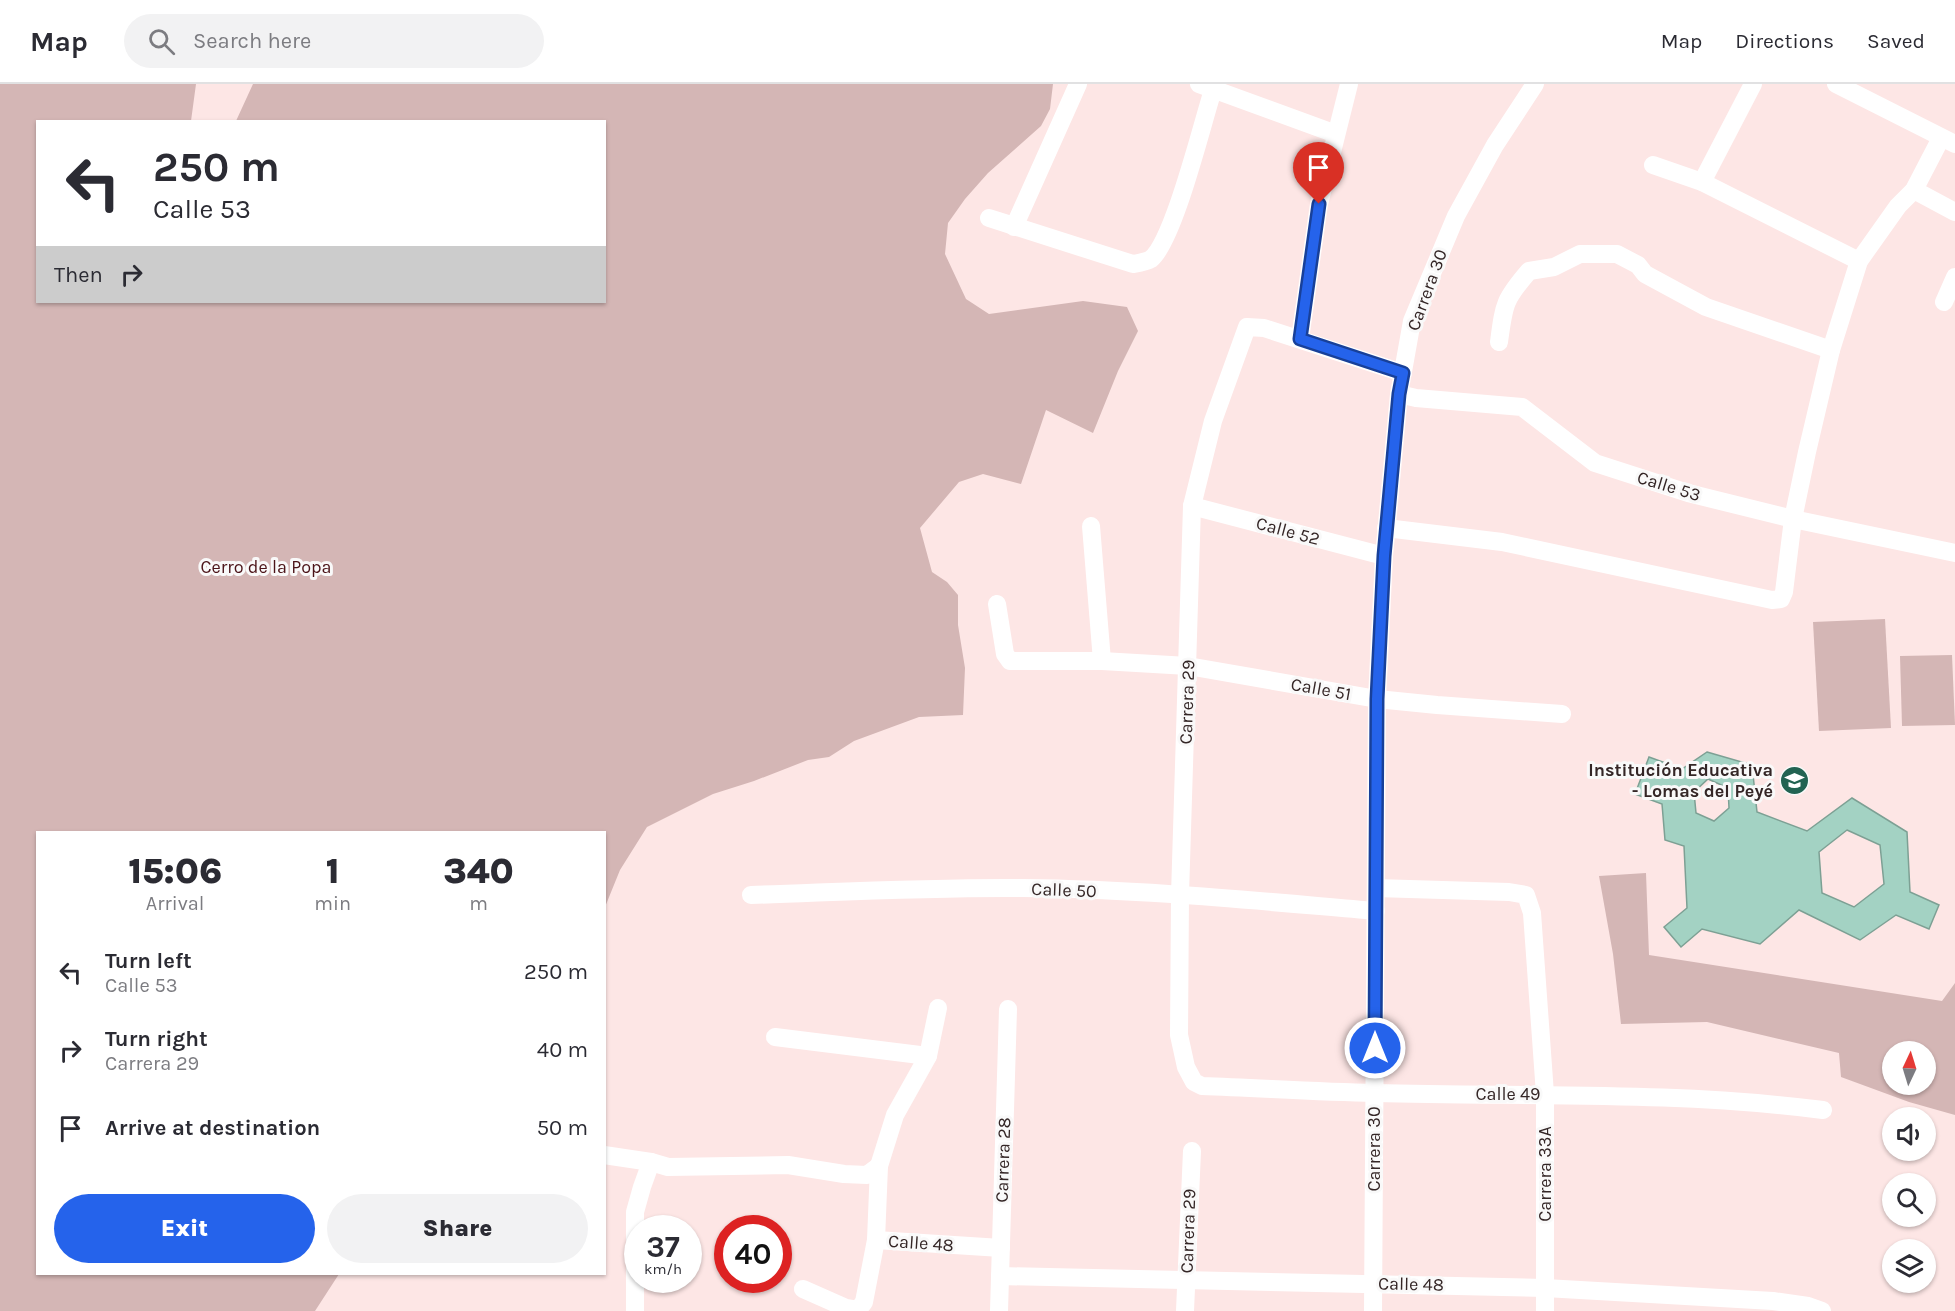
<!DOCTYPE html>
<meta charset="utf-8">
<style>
body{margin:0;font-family:Karla,sans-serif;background:#f2f2f3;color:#2b2b33;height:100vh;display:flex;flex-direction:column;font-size:22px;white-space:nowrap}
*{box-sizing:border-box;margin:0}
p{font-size:20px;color:#7c7c81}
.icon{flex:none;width:33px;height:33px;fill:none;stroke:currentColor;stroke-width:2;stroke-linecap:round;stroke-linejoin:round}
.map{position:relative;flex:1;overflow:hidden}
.side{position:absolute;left:36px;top:747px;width:570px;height:444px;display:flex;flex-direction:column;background:#fff;border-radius:0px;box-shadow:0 2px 4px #0004}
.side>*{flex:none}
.top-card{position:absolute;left:36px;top:36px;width:570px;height:183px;border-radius:0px;box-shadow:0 2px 4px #0004;background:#fff;color:#2b2b33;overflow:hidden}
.needle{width:39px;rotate:4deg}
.tools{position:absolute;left:1882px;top:957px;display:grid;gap:12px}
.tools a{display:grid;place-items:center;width:54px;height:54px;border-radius:50%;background:#fff;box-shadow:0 2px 4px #0004;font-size:30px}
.speed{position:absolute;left:624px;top:1131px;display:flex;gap:12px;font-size:30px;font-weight:700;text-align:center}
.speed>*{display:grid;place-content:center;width:78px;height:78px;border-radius:50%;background:#fff;box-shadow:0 2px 4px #0004;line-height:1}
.speed small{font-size:15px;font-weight:400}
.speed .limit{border:9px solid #d22;background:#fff;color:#111}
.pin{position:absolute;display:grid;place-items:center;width:51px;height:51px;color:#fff;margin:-62px -26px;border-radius:50% 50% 50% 0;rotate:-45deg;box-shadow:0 0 6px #0007}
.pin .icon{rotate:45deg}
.me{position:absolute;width:66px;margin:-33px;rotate:0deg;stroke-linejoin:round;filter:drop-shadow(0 0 4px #0008)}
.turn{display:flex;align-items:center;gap:21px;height:126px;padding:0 18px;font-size:27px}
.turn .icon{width:78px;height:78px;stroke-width:2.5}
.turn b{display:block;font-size:42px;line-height:51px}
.then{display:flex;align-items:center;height:57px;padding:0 18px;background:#0003;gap:12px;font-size:22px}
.eta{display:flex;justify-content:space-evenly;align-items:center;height:102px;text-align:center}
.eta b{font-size:36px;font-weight:800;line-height:42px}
.cta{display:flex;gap:12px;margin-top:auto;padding:12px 18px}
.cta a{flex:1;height:69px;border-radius:36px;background:#2563eb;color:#fff;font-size:24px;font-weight:800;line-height:69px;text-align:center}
.cta a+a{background:#f2f2f3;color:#2b2b33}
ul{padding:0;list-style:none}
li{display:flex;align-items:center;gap:18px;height:78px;padding:0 18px}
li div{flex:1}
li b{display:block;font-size:22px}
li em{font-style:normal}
header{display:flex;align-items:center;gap:36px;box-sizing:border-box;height:84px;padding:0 30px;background:#fff;border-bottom:2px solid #e1e1e2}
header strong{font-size:28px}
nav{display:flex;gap:33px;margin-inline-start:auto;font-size:21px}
.search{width:420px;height:54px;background:#f2f2f3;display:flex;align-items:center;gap:15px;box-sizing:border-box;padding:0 21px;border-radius:33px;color:#7c7c81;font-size:22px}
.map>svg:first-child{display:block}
.green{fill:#d4b6b5;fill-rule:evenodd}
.building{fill:#a3d2c3;stroke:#7da094;stroke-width:1.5;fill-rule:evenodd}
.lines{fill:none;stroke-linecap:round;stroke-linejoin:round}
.minor{stroke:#fff;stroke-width:18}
.route-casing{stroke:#184099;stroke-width:15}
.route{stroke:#2563eb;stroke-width:10}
.labels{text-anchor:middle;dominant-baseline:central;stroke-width:6;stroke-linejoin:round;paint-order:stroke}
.street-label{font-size:18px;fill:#342626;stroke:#f9f9f9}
.park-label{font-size:18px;fill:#4b1318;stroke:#f9f9f9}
.poi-label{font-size:18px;font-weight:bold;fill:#342626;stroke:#f9f9f9;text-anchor:end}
</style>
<header>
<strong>Map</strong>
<div class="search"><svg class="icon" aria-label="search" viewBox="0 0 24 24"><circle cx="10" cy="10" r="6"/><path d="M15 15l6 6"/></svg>Search here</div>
<nav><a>Map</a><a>Directions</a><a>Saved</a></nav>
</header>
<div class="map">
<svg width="1955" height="1227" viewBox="0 0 1955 1227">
<rect width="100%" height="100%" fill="#fde6e5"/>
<g class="green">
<path d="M 0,0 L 196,0 L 191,37 L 38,38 L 38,218 L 604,218 L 604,38 L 236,37 L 253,0 L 1053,0 L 1050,25 L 1041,42 L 988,89 L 965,115 L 948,139 L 945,170 L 966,215 L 989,230 L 1083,217 L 1127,223 L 1138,247 L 1118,287 L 1093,349 L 1046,326 L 1021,400 L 983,390 L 959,398 L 920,444 L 932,488 L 947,498 L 958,511 L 958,541 L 965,584 L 963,631 L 919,633 L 854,657 L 829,673 L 808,676 L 754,697 L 713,710 L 647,743 L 620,786 L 605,823 L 604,748 L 38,748 L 38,1190 L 339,1190 L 315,1227 L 0,1227 Z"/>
<path d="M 1885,535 L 1891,644 L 1819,647 L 1813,538 Z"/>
<path d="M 1952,571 L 1955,641 L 1902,642 L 1900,572 Z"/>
<path d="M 1646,789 L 1649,871 L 1942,917 L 1955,899 L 1955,1031 L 1909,1018 L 1841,993 L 1839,969 L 1707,938 L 1621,940 L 1613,870 L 1599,792 ZM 1893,968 L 1926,968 L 1926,1000 L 1893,1000 Z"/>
</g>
<path class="building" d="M 1707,668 L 1752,681 L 1757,728 L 1807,747 L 1852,714 L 1907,748 L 1910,808 L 1939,821 L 1929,845 L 1896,831 L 1860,856 L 1799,826 L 1760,860 L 1702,845 L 1681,863 L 1664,843 L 1687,824 L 1684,762 L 1665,756 L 1662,720 L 1635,710 L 1649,673 L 1682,685 ZM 1708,695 L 1728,704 L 1729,724 L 1714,737 L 1696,729 L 1694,708 ZM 1847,746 L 1880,761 L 1884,800 L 1854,823 L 1822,809 L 1819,768 Z"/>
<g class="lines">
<g class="minor">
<path d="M 1199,0 L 1336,50"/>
<path d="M 1836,0 L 1955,60"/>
<path d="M 1653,81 L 1702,98 L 1859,177"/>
<path d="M 1702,98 L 1753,0"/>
<path d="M 1914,106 L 1955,128"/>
<path d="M 989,134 L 1133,180 C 1139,179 1146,178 1151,175 C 1174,156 1202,40 1213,6"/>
<path d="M 1014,143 L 1078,0"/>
<path d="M 1944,218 L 1955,193"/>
<path d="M 1300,255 L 1319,120 L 1349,0"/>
<path d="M 1499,258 C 1504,220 1504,216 1529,187 L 1554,183 L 1580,170 L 1617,170 L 1638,181 L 1645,190 L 1706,223 L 1831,266"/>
<path d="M 1403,289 L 1264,244 L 1247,243 L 1213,337 L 1192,422 L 1180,811 L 1179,951 L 1186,983 L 1194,998 L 1202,1002 C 1260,1004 1317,1008 1375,1009 C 1524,1013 1674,1007 1823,1026"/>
<path d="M 1399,310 L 1416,314 L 1522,323 L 1595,379 L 1688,409 L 1793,435 L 1955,469"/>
<path d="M 1192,422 L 1384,472"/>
<path d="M 1091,442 L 1102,577"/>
<path d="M 1386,444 L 1502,458 L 1772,516 L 1781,515 L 1784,508 L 1793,435 L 1807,368 L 1831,266 L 1859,177 L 1898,122 L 1914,106 L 1941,54"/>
<path d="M 997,520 L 1005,570 L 1010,577 L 1102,577 L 1188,582 L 1377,615 L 1437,621 L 1562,630"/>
<path d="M 1376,804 L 1509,808 L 1526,811 L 1532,829 L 1545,1010 L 1545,1227"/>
<path d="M 751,811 C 841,808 932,803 1023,804 C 1141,805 1258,817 1376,827"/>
<path d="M 775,953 L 928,972"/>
<path d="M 604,1071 L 651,1078 L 668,1083 L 788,1081 L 844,1090 L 867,1091 L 879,1082"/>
<path d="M 876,1156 L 1001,1164"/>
<path d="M 1000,1192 L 1545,1204 L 1773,1217 L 1808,1222 L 1822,1227"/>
<path d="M 803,1205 L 846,1224 L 858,1226 L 864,1218 L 876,1156 L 879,1082 L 895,1031 L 928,972 L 938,924"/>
<path d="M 635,1227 L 635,1128 L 642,1103 L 651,1078"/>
<path d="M 999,1227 L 1008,925"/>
<path d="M 1185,1227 L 1192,1067"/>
<path d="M 1373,1227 L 1377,615 L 1384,472 L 1399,310 L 1412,237 L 1456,132 L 1495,61 L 1535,0"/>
</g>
</g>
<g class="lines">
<defs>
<path id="route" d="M 1319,120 L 1300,255 L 1403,289 L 1399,310 L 1384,472 L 1377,615 L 1375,964"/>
</defs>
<use href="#route" class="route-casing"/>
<use href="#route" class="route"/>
</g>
<defs>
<symbol id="school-disc" viewBox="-11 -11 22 22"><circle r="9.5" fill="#226352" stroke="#f9f9f9"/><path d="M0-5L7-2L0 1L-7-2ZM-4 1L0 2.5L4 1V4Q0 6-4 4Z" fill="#fff"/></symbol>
</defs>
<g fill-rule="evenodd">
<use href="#school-disc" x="1778" y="680" width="33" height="33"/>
</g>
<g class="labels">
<g class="street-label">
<text transform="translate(1427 206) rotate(-70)">Carrera 30</text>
<text transform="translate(1669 402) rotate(17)">Calle 53</text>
<text transform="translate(1288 447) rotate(15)">Calle 52</text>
<text transform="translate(1321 605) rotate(10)">Calle 51</text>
<text transform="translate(1187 618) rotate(-88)">Carrera 29</text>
<text transform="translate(1064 806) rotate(2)">Calle 50</text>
<text x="1508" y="1010">Calle 49</text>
<text transform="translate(1374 1065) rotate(-90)">Carrera 30</text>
<text transform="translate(1003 1076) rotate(-88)">Carrera 28</text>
<text transform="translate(1545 1090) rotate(-90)">Carrera 33A</text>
<text transform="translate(1188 1147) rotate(-88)">Carrera 29</text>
<text transform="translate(921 1159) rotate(4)">Calle 48</text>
<text transform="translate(1411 1200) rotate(1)">Calle 48</text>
</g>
<g class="park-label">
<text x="266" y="483">Cerro de la Popa</text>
</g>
<g class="poi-label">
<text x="1773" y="686">Institución Educativa<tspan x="1773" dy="21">- Lomas del Peyé</tspan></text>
</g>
</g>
</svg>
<div class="tools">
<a><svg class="needle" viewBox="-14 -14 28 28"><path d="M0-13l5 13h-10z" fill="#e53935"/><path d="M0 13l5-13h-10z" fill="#7c7c81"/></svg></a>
<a><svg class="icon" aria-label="sound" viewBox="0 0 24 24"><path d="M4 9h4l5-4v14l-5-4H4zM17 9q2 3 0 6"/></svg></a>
<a><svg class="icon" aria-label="search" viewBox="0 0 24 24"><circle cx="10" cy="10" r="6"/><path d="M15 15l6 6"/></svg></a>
<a><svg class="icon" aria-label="layers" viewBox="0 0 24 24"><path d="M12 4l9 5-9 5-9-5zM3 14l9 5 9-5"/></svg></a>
</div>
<div class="speed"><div>37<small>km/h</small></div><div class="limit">40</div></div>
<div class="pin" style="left:1319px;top:120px;background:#d93025"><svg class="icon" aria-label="arrive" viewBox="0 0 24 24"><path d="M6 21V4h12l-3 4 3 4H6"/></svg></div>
<svg class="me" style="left:1375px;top:964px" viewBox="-20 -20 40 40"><circle r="17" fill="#2563eb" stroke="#fff" stroke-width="3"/><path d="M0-11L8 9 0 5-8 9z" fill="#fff"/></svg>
<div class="top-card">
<div class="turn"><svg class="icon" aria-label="left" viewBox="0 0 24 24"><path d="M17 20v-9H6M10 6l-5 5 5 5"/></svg><div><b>250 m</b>Calle 53</div></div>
<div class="then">Then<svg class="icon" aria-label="right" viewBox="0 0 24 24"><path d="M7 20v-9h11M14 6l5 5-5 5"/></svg></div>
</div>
<section class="side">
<div class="eta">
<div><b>15:06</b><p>Arrival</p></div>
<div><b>1</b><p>min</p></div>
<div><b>340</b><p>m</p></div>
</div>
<ul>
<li><svg class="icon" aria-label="left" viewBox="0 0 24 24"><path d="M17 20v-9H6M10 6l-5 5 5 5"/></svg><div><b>Turn left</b><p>Calle 53</p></div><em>250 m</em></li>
<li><svg class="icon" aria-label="right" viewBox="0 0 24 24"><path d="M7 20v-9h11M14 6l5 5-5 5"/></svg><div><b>Turn right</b><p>Carrera 29</p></div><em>40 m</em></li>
<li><svg class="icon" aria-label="arrive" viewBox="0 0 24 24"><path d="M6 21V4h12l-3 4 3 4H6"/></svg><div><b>Arrive at destination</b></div><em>50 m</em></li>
</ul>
<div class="cta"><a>Exit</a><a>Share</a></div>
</section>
</div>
